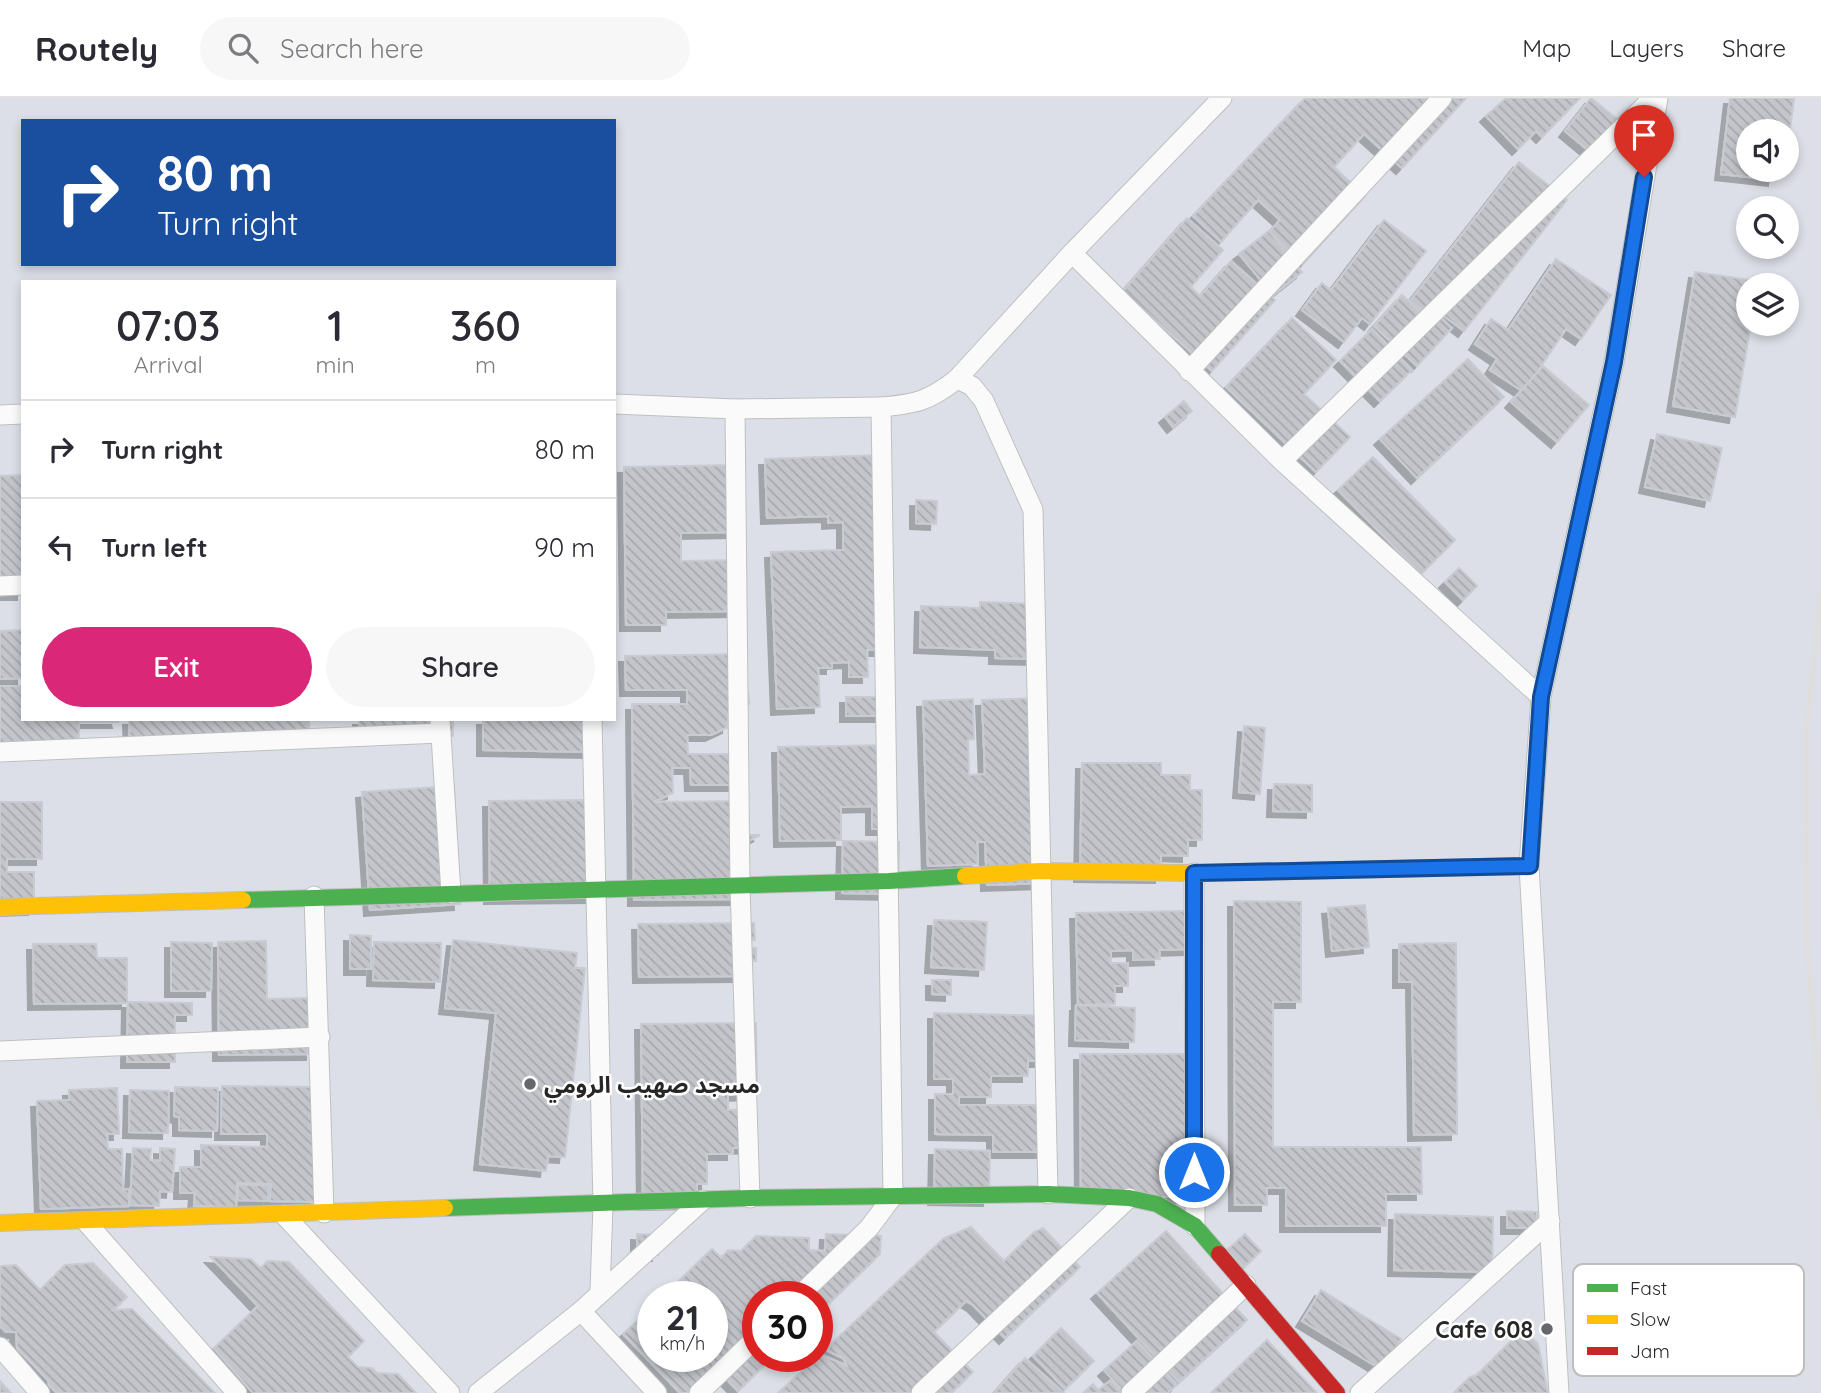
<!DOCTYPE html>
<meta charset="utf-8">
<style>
body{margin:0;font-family:Quicksand,"Noto Sans Arabic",sans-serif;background:#f7f7f7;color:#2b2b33;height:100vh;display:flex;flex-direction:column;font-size:26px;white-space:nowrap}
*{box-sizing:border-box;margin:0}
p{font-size:23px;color:#7c7c81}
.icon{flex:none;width:38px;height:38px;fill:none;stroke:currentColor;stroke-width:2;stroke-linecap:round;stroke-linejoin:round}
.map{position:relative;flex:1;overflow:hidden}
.drawer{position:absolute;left:21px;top:182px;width:595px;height:441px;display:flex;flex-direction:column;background:#fff;border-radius:0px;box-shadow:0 4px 10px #0003}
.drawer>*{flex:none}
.hud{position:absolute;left:21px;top:21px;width:595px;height:147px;border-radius:0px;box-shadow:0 4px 10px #0003;background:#1a4fa0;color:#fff;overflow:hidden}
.fabs{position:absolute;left:1736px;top:21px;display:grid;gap:14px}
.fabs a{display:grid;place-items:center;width:63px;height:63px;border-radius:50%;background:#fff;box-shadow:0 4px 10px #0003;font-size:35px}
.speed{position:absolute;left:637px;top:1183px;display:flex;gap:14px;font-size:35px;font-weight:700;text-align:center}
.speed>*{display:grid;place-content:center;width:91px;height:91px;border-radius:50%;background:#fff;box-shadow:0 4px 10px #0003;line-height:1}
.speed small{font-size:18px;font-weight:400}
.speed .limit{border:10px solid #d22;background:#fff;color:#111}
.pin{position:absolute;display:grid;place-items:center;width:60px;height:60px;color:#fff;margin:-72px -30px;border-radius:50% 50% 50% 0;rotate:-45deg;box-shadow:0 0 7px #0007}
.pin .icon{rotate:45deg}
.me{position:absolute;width:77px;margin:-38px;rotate:0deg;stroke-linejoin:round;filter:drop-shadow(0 0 5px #0008)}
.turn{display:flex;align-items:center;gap:24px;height:147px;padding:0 21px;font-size:32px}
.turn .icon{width:91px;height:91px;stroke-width:2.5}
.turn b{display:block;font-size:49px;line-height:60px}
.eta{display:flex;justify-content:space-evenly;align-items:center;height:119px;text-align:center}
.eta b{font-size:42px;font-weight:600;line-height:49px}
.button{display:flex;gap:14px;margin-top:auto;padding:14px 21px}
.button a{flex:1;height:80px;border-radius:42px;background:#db2777;color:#fff;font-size:28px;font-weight:600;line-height:80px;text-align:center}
.button a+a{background:#f7f7f7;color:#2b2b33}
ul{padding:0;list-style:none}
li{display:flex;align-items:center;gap:21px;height:98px;padding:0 21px;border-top:2px solid #e1e1e2}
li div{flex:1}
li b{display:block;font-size:26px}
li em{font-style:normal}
header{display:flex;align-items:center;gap:42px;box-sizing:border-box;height:98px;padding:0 35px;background:#fff;border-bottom:2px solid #e1e1e2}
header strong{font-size:33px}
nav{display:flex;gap:38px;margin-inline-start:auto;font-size:24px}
.search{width:490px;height:63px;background:#f7f7f7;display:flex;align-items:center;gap:18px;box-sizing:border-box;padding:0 24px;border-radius:38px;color:#7c7c81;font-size:26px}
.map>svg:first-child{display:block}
.building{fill:url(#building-back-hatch);stroke:#c8cbd2;stroke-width:2;filter:url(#shadow)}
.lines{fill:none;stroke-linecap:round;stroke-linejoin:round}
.street-casing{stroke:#bec0c0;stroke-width:21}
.fast-casing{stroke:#bec0c0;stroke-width:18}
.slow-casing{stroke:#bec0c0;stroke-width:18}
.jam-casing{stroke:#bec0c0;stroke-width:18}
.street{stroke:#fafafb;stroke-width:19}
.fast{stroke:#4caf50;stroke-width:16}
.slow{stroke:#ffc107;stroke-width:16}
.jam{stroke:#c62828;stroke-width:16}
.rail{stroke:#dededc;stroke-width:5}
.route-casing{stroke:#114b97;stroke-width:18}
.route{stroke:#1a73e8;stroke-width:12}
.poi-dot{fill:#66676a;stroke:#fff;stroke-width:2.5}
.labels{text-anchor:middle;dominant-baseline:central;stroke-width:5;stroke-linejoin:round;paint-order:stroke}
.poi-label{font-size:23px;font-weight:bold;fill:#272727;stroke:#fff;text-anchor:start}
.key{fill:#fff;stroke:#bebebe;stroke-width:2}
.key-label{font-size:19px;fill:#272727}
</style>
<header>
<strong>Routely</strong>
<div class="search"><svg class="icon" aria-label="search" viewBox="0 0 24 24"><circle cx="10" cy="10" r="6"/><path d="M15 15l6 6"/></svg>Search here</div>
<nav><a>Map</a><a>Layers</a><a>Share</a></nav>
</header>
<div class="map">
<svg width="1821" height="1295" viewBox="0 0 1821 1295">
<defs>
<pattern id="building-back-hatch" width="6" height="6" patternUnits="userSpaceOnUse" patternTransform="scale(1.75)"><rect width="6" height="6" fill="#c3c5cb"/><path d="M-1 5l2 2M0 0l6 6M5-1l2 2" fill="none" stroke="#a8a9ae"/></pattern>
<filter id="shadow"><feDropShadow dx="-6" dy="6" stdDeviation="0" flood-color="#0004"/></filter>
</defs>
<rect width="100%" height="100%" fill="#dcdfe7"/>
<g class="building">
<path d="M 1305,0 L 1466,0 L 1402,70 L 1364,36 L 1334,69 L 1365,98 L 1303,166 L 1269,134 L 1280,122 L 1258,102 L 1221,144 L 1193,118 Z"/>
<path d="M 1506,0 L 1580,0 L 1542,39 L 1536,33 L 1518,51 L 1486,18 Z"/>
<path d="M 1591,0 L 1627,29 L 1600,62 L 1565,33 Z"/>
<path d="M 1730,0 L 1794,0 L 1788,49 L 1787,33 L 1748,33 L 1748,72 L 1775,72 L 1774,82 L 1721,76 Z"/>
<path d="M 1519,64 L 1567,102 L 1464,233 L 1436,212 L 1431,219 L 1410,203 Z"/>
<path d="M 1187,120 L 1223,152 L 1191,189 L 1200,198 L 1231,163 L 1275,202 L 1212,273 L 1123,193 Z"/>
<path d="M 1384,122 L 1426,153 L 1370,226 L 1362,220 L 1344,244 L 1302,212 L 1322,185 L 1331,192 Z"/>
<path d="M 1269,133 L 1302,174 L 1273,197 L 1239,156 Z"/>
<path d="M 1556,161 L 1611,197 L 1581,241 L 1566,231 L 1524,294 L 1490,272 L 1497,261 L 1475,246 L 1491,221 L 1508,232 Z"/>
<path d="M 1695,174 L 1758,183 L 1757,187 L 1748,187 L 1751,226 L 1735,319 L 1673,308 Z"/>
<path d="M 1402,197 L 1434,227 L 1441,220 L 1452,230 L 1417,268 L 1374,228 Z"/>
<path d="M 1292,220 L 1336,262 L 1304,296 L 1350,339 L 1316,374 L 1226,289 Z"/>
<path d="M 1372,231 L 1412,272 L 1380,303 L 1340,263 Z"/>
<path d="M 1468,261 L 1504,299 L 1417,380 L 1380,341 Z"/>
<path d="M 1543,268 L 1589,307 L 1557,344 L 1511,304 Z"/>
<path d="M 1184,303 L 1192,313 L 1173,329 L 1165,319 Z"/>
<path d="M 1657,336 L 1722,350 L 1710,403 L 1645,389 Z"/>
<path d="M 884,357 L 891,552 L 867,552 L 868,579 L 849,579 L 849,564 L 832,565 L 832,570 L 818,570 L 820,609 L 777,611 L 771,454 L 843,452 L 843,424 L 828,425 L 828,418 L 767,420 L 765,361 Z"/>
<path d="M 1373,359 L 1455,442 L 1421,476 L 1338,392 Z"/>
<path d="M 738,367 L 738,434 L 681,435 L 681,463 L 744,462 L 744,513 L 666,514 L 666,527 L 626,527 L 624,369 Z"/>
<path d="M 23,377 L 23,496 L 0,496 L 0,378 Z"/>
<path d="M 916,402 L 937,403 L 936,426 L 916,425 Z"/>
<path d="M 1459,470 L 1477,488 L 1463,502 L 1445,484 Z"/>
<path d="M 980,504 L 1037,506 L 1036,561 L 995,560 L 995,552 L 920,549 L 921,508 L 980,510 Z"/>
<path d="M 23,532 L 23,580 L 0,581 L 0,533 Z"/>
<path d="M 745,556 L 745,584 L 727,594 L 748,594 L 749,606 L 728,616 L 728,629 L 711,637 L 687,637 L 688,656 L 747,656 L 747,687 L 691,687 L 690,670 L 672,670 L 673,695 L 654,704 L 744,703 L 744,737 L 760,737 L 742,746 L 742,801 L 634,802 L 632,606 L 687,606 L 687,592 L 626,592 L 625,558 Z"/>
<path d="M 0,588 L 23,588 L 23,621 L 117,621 L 118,624 L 79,624 L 79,648 L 0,649 Z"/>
<rect x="846" y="599" width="40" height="19"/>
<path d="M 1041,600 L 1047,785 L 987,787 L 985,744 L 977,744 L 978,766 L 928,768 L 923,603 L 973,601 L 974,641 L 968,642 L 969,677 L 985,676 L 982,602 Z"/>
<path d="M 129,621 L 309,621 L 310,641 L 130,647 Z"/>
<path d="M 359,621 L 453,621 L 453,638 L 359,641 Z"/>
<path d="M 483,621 L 592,621 L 592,654 L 483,652 Z"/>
<path d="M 1244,628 L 1265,630 L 1260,696 L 1239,694 Z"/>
<path d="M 895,647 L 897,731 L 872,731 L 872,708 L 841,709 L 841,742 L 780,743 L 778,649 Z"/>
<path d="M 1082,665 L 1161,665 L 1161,677 L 1190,677 L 1190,692 L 1202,692 L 1202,742 L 1188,742 L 1188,758 L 1161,757 L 1161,779 L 1080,778 Z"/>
<path d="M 1274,686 L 1312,687 L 1312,714 L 1273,713 Z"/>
<path d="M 454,688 L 460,806 L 370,812 L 362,694 Z"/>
<path d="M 598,702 L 599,799 L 490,800 L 489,703 Z"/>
<path d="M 0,704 L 42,704 L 42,761 L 7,761 L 7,774 L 34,774 L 34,811 L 0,812 Z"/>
<path d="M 843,743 L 899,744 L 898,796 L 842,795 Z"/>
<path d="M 1234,803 L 1301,804 L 1301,904 L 1273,904 L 1273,1049 L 1421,1049 L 1422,1096 L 1386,1096 L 1386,1128 L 1286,1128 L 1286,1090 L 1267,1090 L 1267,1107 L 1235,1107 Z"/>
<path d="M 1365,807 L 1369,849 L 1332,853 L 1328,810 Z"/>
<path d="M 1189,813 L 1190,851 L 1159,852 L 1160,861 L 1133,862 L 1133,852 L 1111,853 L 1111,865 L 1128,865 L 1128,888 L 1115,888 L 1115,906 L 1078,907 L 1076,815 Z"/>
<path d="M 934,822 L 987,824 L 984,872 L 931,869 Z"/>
<path d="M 754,825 L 755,842 L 738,842 L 737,850 L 756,850 L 756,863 L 740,863 L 740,878 L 639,879 L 638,826 Z"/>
<path d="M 350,837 L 371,838 L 371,871 L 350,871 Z"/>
<path d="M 453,842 L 577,855 L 575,870 L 585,870 L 565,1059 L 548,1058 L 546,1073 L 480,1066 L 496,915 L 445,910 Z"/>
<path d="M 266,843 L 267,901 L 311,900 L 312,956 L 219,957 L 218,844 Z"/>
<path d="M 171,844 L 212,845 L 211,893 L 171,893 Z"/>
<path d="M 374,844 L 441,845 L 440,884 L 373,882 Z"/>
<path d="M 1456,845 L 1457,1036 L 1414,1037 L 1412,884 L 1399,884 L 1399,846 Z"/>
<path d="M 33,846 L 96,846 L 97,860 L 127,860 L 127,905 L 34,906 Z"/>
<path d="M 932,882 L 951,882 L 951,897 L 932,896 Z"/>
<path d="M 128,904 L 192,905 L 192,917 L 175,917 L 175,964 L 127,964 Z"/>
<path d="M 1076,907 L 1135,910 L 1134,944 L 1075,942 Z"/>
<path d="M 934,915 L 1052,918 L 1052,963 L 1028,963 L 1028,978 L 991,978 L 991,999 L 959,999 L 959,1007 L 1051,1007 L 1050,1054 L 993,1054 L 993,1037 L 935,1036 L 935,996 L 953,996 L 953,981 L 934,981 Z"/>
<path d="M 756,925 L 757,996 L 728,997 L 728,1012 L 756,1011 L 757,1049 L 733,1050 L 733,1056 L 707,1056 L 707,1086 L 697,1086 L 697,1105 L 643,1106 L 641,926 Z"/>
<path d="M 1080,956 L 1198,956 L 1198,1099 L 1081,1099 Z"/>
<path d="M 222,988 L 318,989 L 316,1104 L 270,1103 L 271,1086 L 237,1085 L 236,1109 L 194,1108 L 195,1095 L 180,1095 L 180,1069 L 201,1069 L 201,1047 L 267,1049 L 267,1036 L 221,1036 Z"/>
<path d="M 175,989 L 218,990 L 217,1033 L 179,1032 L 179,1019 L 174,1018 Z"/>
<path d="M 117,990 L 119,1036 L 107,1036 L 108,1051 L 122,1051 L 123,1092 L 129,1091 L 129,1108 L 41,1111 L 37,1003 L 69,1002 L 69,992 Z"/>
<path d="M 130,992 L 169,993 L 168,1035 L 129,1034 Z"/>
<path d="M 133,1050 L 151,1051 L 150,1062 L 160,1063 L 160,1050 L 175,1051 L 172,1094 L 160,1093 L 159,1108 L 130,1107 Z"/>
<path d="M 935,1051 L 990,1053 L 989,1102 L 934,1101 Z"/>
<path d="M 238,1087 L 269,1087 L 268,1103 L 238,1102 Z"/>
<path d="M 1507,1113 L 1537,1114 L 1537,1130 L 1507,1130 Z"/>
<path d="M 1395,1116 L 1493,1119 L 1492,1174 L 1394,1172 Z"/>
<path d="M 971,1129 L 1004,1163 L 1034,1134 L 1043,1130 L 1080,1169 L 1005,1240 L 973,1207 L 966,1203 L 934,1234 L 973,1274 L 951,1295 L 778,1295 L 820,1256 L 847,1268 L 843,1260 L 828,1253 L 830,1247 L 944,1140 Z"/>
<path d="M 1166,1133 L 1247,1222 L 1179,1284 L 1097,1195 Z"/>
<path d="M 637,1136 L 658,1137 L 658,1157 L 637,1157 Z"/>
<path d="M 826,1136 L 881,1138 L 880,1156 L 817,1217 L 817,1199 L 758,1199 L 758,1258 L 774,1258 L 738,1293 L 714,1268 L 713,1295 L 680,1295 L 623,1236 L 653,1208 L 653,1258 L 712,1258 L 712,1199 L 662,1199 L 712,1151 L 721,1160 L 728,1152 L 741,1153 L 756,1138 L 809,1140 L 809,1152 L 825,1153 Z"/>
<path d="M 1245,1136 L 1261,1153 L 1244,1169 L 1227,1152 Z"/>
<path d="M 211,1159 L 251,1161 L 260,1170 L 268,1163 L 289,1164 L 364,1243 L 348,1259 L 358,1269 L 372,1270 L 377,1275 L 398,1276 L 416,1295 L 253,1295 L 214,1250 L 258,1208 Z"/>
<path d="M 93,1165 L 127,1199 L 113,1212 L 132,1211 L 215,1295 L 57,1295 L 49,1287 L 48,1282 L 17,1250 L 16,1234 L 6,1234 L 0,1228 L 0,1168 L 16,1167 L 40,1192 L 65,1167 Z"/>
<path d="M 1321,1192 L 1401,1241 L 1382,1272 L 1302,1223 Z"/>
<path d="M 1061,1230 L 1094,1263 L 1065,1291 L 1033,1258 Z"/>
<path d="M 1523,1231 L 1538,1246 L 1548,1295 L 1454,1295 L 1470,1279 L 1477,1277 Z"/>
<path d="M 1267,1242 L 1317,1295 L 1211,1295 Z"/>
<path d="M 1137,1243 L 1177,1287 L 1167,1295 L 1125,1295 L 1104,1272 Z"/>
<path d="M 1025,1260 L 1064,1295 L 994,1295 Z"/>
<path d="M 1111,1282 L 1122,1295 L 1083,1295 L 1093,1286 L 1098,1292 Z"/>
<path d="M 0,1283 L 11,1295 L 0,1295 Z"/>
</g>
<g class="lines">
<defs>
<g id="street">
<path d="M 1222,0 L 1072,155 L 1282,363 L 1541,599"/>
<path d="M 1189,273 L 1442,0"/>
<path d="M 957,281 L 1072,155"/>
<path d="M 614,306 L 735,311 L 740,788 L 750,1100"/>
<path d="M 881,309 C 916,306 929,303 957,281 L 972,288 L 984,303 L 1033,412 L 1048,1096"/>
<path d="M 735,311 L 881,309 L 893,1098 L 869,1130 L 798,1199"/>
<path d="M 0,317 L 23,316"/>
<path d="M 1282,363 L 1653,0"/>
<path d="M 0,488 L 23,487"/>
<path d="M 440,621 L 451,795"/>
<path d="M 592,621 L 603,1107 L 600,1193"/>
<path d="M 0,654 L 441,635"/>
<path d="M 1194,775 L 1195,1128"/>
<path d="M 314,798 L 324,1115"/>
<path d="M 0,953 L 320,939"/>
<path d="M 284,1117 L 450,1295"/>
<path d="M 87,1125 L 237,1295"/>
<path d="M 581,1213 L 657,1295"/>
<path d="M 0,1249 L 40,1295"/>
<path d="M 478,1295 L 581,1213 L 703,1102"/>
<path d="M 699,1295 L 758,1238"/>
<path d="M 921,1295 L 1129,1100"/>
<path d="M 1131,1295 L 1246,1187"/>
<path d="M 1360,1295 L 1550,1123"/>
<path d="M 1559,1295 L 1529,768 L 1541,599 L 1614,264 L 1658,0"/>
</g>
<g id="fast">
<path d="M 1435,770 L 1529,768"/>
<path d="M 243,802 L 889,783 L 965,778"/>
<path d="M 445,1110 L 750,1100 L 1048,1096 L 1129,1100 L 1157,1106 L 1195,1128 L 1219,1156"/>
</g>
<g id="slow">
<path d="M 965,778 L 1039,773 L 1194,775 L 1435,770"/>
<path d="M 0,809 L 243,802"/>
<path d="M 0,1125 L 445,1110"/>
</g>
<path id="jam" d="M 1219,1156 L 1337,1295"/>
</defs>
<use href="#street" class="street-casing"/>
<use href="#fast" class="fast-casing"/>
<use href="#slow" class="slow-casing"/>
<use href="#jam" class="jam-casing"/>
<use href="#street" class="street"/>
<use href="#fast" class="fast"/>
<use href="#slow" class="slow"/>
<use href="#jam" class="jam"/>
<path class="rail" d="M 1821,492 L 1806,639 L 1807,846 L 1821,1018"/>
</g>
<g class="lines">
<defs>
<path id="route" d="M 1194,1074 L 1194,775 L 1530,768 L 1541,599 L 1614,264 L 1644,79"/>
</defs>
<use href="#route" class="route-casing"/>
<use href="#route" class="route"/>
</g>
<g class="poi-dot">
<circle cx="530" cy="986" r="7"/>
<circle cx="1547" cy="1231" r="7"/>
</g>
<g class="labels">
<g class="poi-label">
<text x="544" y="986">مسجد صهيب الرومي</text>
<text x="1533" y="1231" text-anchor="end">Cafe 608</text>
</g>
</g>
<rect x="1573" y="1166" width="231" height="112" rx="10" class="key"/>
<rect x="1587" y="1186" width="31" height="8" fill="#4caf50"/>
<rect x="1587" y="1217" width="31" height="9" fill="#ffc107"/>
<rect x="1587" y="1249" width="31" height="8" fill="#c62828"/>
<g class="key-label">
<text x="1630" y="1197">Fast</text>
<text x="1630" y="1228">Slow</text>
<text x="1630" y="1260">Jam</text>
</g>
</svg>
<div class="fabs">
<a><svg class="icon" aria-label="sound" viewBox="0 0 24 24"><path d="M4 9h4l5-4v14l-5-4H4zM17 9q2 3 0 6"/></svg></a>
<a><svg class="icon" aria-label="search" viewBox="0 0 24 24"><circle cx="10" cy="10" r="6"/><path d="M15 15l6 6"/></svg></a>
<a><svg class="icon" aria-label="layers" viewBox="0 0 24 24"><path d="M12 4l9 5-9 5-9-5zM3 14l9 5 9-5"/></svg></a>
</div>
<div class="speed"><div>21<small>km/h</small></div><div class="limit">30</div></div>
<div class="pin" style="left:1644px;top:79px;background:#d93025"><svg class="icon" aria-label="arrive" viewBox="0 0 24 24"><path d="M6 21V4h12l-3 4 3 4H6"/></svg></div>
<svg class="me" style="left:1194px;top:1074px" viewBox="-20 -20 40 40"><circle r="17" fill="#1a73e8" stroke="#fff" stroke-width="3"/><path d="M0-11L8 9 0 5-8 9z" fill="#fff"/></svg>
<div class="hud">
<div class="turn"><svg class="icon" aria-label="right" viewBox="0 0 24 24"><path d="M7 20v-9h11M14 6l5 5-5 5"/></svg><div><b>80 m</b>Turn right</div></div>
</div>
<section class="drawer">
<div class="eta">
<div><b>07:03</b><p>Arrival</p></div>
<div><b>1</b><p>min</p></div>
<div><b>360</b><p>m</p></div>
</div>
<ul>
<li><svg class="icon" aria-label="right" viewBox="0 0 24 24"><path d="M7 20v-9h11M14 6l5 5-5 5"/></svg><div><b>Turn right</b></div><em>80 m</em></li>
<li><svg class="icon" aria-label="left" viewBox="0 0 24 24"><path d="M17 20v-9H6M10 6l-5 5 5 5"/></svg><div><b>Turn left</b></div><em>90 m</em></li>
</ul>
<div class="button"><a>Exit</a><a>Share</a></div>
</section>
</div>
